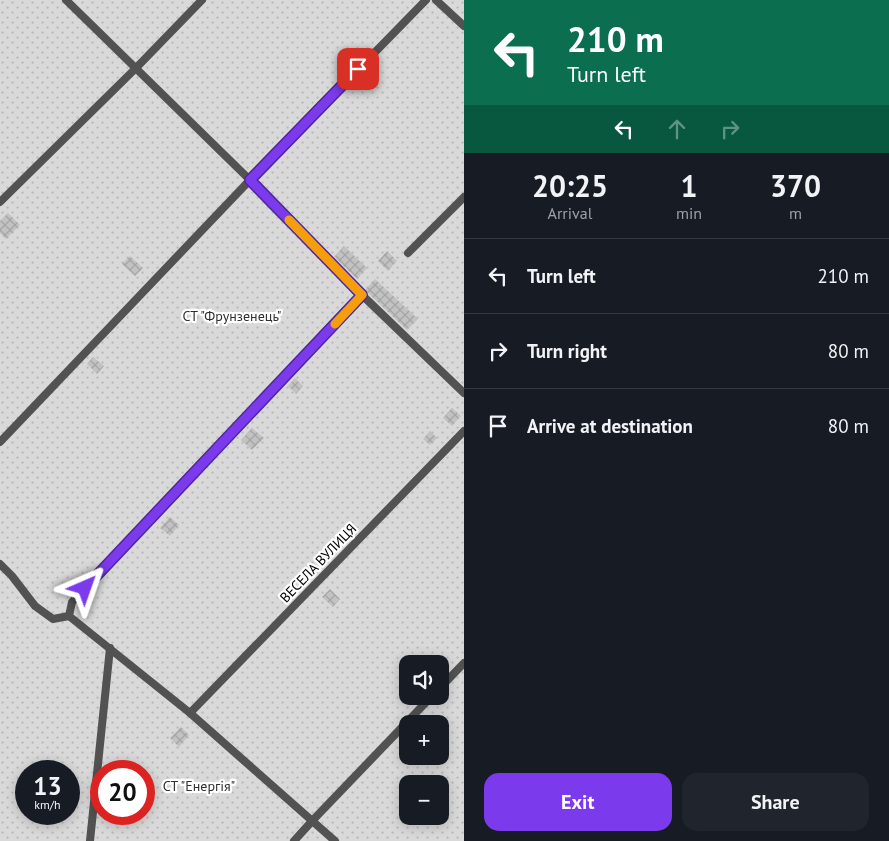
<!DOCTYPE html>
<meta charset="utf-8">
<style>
body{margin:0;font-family:"PT Sans",sans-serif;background:#20242c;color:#f1f3f6;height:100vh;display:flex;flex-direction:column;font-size:19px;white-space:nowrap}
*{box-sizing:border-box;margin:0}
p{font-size:16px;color:#9ea1a6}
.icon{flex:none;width:28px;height:28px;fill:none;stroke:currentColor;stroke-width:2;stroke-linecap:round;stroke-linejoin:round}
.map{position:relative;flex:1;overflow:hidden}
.details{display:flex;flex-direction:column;background:#171b24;width:425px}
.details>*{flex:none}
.hud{background:#0b6e4f;color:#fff;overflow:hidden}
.buttons{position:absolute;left:399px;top:655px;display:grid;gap:10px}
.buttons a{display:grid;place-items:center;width:50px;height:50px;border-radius:10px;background:#171b24;box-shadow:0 2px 12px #0003;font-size:25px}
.speed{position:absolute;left:15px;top:760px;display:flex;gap:10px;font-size:25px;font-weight:700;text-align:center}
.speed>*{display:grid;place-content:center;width:65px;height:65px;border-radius:50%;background:#171b24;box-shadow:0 2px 12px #0003;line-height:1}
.speed small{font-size:12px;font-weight:400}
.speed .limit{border:8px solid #d22;background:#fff;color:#111}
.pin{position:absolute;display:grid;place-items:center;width:42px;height:42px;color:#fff;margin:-21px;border-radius:10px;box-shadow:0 2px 8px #0006}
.me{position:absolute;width:55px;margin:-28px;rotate:43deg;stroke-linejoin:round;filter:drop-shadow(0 0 4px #0008)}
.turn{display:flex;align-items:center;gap:18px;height:105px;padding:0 20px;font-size:22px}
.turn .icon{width:65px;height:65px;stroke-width:2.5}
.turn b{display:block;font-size:35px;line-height:42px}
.lanes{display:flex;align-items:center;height:48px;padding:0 20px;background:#0003;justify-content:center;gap:25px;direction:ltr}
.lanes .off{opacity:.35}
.eta{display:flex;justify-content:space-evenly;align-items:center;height:85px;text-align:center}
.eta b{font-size:30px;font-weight:700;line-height:35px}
.action{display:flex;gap:10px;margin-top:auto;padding:10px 20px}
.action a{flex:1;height:58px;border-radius:15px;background:#7c3aed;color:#fff;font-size:20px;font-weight:700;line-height:58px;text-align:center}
.action a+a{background:#20242c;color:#f1f3f6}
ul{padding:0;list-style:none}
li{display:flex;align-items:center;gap:15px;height:75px;padding:0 20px;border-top:1px solid #363941}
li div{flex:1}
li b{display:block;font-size:19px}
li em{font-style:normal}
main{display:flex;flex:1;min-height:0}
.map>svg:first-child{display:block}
.park{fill:url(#park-dots);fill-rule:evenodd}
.building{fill:url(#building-cross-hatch)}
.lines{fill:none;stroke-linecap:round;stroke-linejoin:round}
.service{stroke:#525252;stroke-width:8}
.route-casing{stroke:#51269a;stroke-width:12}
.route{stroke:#7c3aed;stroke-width:9}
.slow{stroke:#f59e0b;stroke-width:9}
.labels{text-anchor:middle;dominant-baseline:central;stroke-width:4.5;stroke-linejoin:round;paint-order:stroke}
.park-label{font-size:14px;fill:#303030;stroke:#fff}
.street-label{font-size:14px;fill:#000;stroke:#fff}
</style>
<main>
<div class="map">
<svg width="464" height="841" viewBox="0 0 464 841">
<defs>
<pattern id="park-dots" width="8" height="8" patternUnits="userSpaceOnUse" patternTransform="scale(1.25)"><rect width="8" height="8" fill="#d9d9d9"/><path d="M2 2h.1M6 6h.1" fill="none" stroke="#b8b8b8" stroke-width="1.8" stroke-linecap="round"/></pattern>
<pattern id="building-cross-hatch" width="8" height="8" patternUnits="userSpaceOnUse" patternTransform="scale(1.25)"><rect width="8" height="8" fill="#c2c2c2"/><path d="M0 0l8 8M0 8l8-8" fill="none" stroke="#a5a5a5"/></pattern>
</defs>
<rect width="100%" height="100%" fill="#fff"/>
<path class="park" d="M 0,0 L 464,0 L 464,841 L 0,841 ZM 408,664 L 440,664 L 440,696 L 408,696 ZM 408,724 L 440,724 L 440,756 L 408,756 ZM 26,771 L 69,771 L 69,814 L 26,814 ZM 101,771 L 144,771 L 144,814 L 101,814 ZM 408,784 L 440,784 L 440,816 L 408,816 Z"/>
<g class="building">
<path d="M 8,213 L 20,225 L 6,239 L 0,233 L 0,221 Z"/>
<path d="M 344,246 L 367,268 L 357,279 L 334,257 Z"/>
<path d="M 387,251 L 397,261 L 388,271 L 378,261 Z"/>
<path d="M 130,256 L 143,268 L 135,276 L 122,264 Z"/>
<path d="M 375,279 L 418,319 L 407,330 L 365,290 Z"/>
<path d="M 93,357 L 104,366 L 97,374 L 87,364 Z"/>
<path d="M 295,378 L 303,386 L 296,394 L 288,386 Z"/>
<path d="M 452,408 L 461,416 L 452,426 L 443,418 Z"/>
<path d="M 252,428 L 264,438 L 252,450 L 241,440 Z"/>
<path d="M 430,431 L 437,438 L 430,445 L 423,439 Z"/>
<path d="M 170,517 L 179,525 L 170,536 L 160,528 Z"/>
<path d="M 330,589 L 340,599 L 333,607 L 322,597 Z"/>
<path d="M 181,727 L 189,735 L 179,747 L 170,738 Z"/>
</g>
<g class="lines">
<g class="service">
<path d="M 66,0 L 250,180 L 362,295 L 72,602 L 69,616 L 190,713 L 335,841"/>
<path d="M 436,0 L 464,26"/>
<path d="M 0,202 L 136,68 L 202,0"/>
<path d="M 408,253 L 464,197"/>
<path d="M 362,295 L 464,393"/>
<path d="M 0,442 L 250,180 L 426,0"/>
<path d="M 0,564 L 12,576 L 35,606 L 53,619 L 69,616"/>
<path d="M 440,688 L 464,663"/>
<path d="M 190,713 L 464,431"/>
<path d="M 90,841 L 110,648"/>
<path d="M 294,841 L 313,820 L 432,696"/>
</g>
</g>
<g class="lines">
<defs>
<path id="route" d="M 85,588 L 362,295 L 250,180 L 358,69"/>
</defs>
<use href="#route" class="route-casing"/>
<use href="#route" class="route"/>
<path class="slow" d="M 289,220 L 362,295 L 335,324"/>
</g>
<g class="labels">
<g class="park-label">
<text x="232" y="316">СТ "Фрунзенець"</text>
<text x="199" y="786">СТ "Енергія"</text>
</g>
<g class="street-label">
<text transform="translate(318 563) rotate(-46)">ВЕСЕЛА ВУЛИЦЯ</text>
</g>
</g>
</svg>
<div class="buttons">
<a><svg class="icon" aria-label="sound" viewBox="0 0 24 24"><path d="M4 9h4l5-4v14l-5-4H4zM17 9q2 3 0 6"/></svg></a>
<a>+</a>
<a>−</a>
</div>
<div class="speed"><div>13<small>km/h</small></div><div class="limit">20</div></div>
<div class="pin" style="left:358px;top:69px;background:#d93025"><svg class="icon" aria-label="arrive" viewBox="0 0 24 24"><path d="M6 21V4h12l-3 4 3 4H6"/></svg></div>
<svg class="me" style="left:85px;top:588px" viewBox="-20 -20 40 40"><path d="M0-17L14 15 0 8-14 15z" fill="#7c3aed" stroke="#fff" stroke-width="4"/></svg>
</div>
<section class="details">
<div class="hud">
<div class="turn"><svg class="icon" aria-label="left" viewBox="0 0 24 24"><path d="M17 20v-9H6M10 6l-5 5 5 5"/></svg><div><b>210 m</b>Turn left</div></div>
<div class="lanes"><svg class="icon" aria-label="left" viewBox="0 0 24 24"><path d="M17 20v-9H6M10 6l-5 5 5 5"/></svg><svg class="icon off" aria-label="ahead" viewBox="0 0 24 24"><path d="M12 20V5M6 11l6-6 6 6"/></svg><svg class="icon off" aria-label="right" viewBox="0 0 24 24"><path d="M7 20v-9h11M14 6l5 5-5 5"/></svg></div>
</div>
<div class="eta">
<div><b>20:25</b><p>Arrival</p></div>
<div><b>1</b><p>min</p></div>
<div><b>370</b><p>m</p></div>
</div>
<ul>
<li><svg class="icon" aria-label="left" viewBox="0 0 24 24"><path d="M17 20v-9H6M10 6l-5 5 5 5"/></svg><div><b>Turn left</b></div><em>210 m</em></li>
<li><svg class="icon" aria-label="right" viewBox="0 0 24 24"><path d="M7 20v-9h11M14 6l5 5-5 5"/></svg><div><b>Turn right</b></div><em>80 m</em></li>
<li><svg class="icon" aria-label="arrive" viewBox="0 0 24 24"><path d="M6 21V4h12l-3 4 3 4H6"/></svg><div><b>Arrive at destination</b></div><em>80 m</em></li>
</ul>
<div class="action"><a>Exit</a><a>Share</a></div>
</section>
</main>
